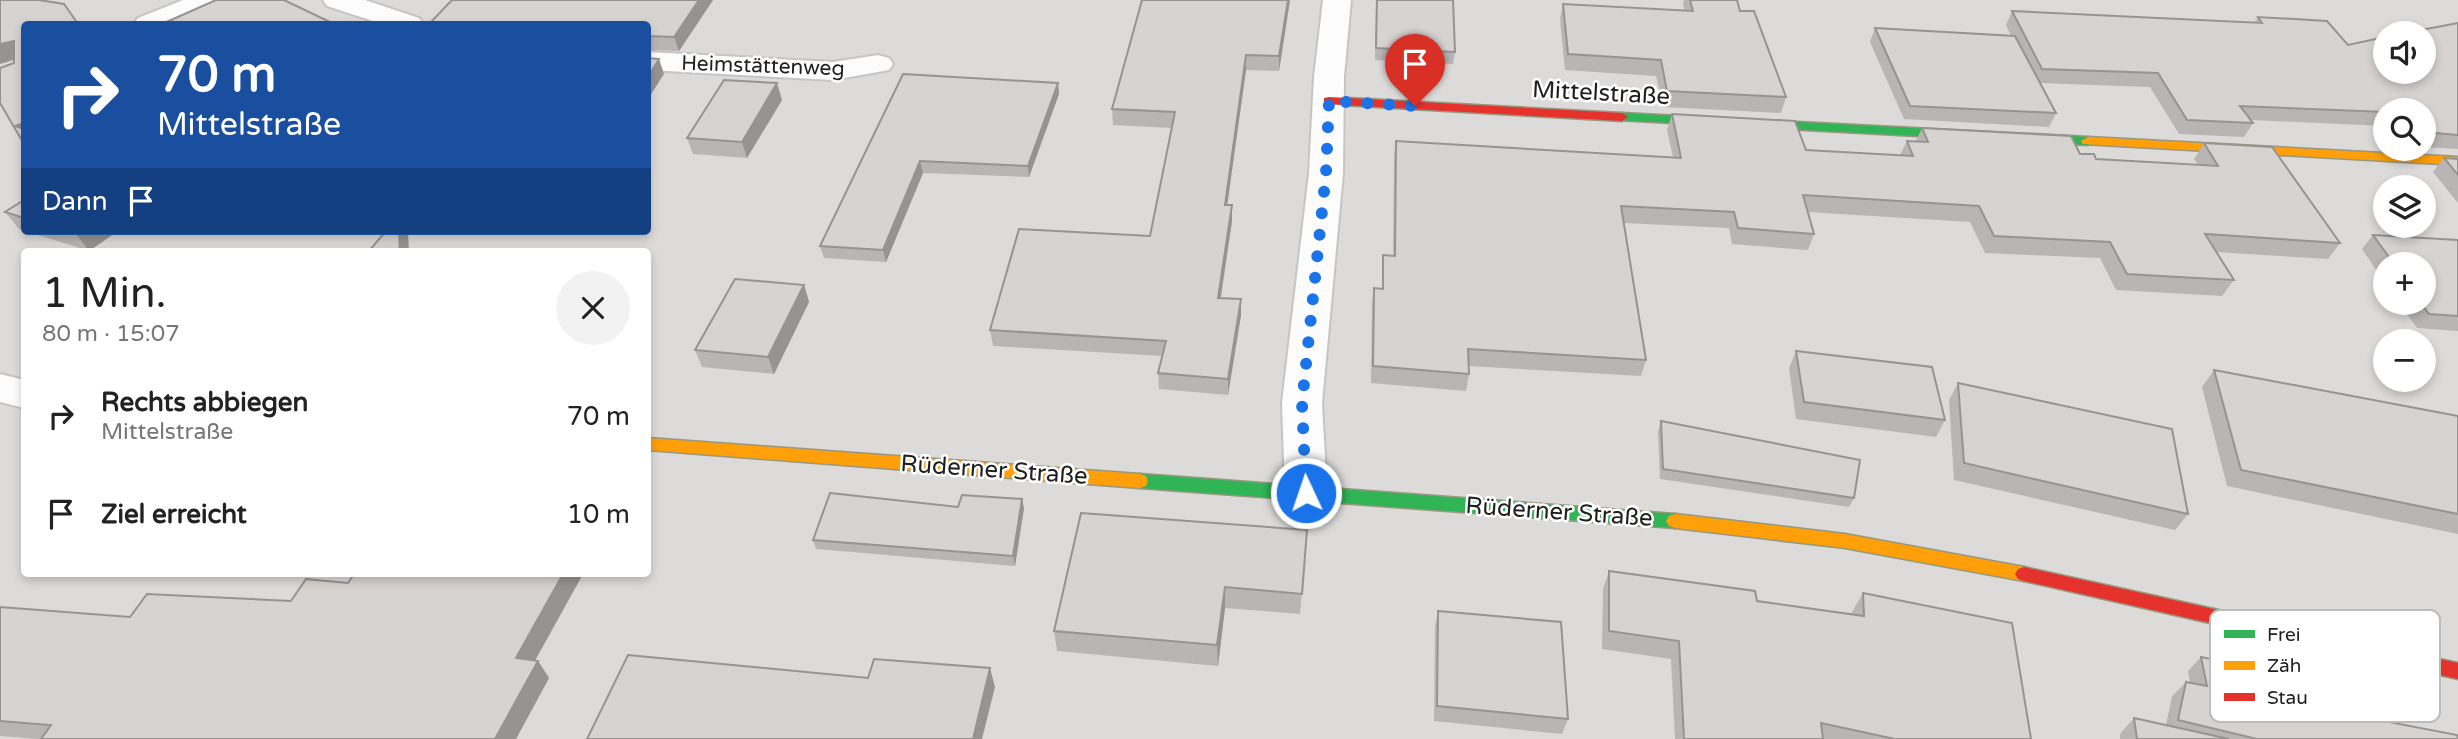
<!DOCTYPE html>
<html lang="de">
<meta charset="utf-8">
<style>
body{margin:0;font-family:"Varela Round",sans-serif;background:#f2f2f2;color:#222;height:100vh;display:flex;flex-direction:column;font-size:26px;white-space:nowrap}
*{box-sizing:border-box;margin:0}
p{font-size:23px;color:#767676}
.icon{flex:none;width:38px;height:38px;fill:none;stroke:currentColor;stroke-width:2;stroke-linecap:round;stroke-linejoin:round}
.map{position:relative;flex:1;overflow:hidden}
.panel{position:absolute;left:21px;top:248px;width:630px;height:329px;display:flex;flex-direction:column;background:#fff;border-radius:7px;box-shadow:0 4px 10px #0003}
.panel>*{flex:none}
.top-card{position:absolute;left:21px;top:21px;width:630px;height:214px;border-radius:7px;box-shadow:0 4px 10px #0003;background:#1a4fa0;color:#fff;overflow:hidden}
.buttons{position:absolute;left:2373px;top:21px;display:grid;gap:14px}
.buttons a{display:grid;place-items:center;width:63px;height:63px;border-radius:50%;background:#fff;box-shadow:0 4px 10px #0003;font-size:35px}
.pin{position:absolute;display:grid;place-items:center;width:60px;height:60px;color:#fff;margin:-72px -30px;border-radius:50% 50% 50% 0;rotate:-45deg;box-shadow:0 0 7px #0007}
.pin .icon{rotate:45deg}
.me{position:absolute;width:77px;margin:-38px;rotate:357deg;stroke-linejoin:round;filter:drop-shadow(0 0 5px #0008)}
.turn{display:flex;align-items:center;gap:24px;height:147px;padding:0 21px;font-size:32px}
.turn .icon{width:91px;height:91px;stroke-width:2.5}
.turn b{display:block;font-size:49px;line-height:60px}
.then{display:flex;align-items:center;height:66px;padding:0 21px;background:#0003;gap:14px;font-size:26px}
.round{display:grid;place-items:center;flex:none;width:74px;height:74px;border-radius:37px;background:#f2f2f2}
.head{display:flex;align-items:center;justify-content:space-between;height:119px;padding:0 21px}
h1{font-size:42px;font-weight:600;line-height:52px}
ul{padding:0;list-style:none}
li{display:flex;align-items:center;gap:21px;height:98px;padding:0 21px}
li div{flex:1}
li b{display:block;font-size:26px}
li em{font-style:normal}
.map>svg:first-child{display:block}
.residential{fill:#dddbd9;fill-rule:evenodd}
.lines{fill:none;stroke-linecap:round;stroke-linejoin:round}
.street-casing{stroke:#c6c5c4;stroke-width:4}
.fast-casing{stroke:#98987f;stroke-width:3}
.slow-casing{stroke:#98987f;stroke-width:3}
.jam-casing{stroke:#98987f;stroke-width:3}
.street{fill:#fcfcfc;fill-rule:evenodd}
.fast{fill:#30b455;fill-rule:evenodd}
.slow{fill:#ff9f0a;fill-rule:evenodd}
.jam{fill:#e5322d;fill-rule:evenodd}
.wall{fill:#b8b5b4}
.shaded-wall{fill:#969492}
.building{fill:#d6d3d1;stroke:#969492;stroke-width:2}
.route{stroke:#1a73e8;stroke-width:12;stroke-dasharray:0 21.6}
.labels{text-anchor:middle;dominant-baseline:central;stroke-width:5;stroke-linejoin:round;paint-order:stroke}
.far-street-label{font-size:21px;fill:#1f1f1f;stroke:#fff}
.street-label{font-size:24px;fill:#1f1f1f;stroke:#fff}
.key{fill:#fff;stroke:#bcbcbc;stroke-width:2}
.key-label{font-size:19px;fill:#1f1f1f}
</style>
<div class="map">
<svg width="2458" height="739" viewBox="0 0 2458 739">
<rect width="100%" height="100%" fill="#eeebe8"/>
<path class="residential" d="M 0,0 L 2458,0 L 2458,739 L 0,739 ZM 24,24 L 648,24 L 648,231 L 24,231 ZM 2385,33 L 2424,33 L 2424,72 L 2385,72 ZM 2385,110 L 2424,110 L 2424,149 L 2385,149 ZM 2385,187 L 2424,187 L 2424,226 L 2385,226 ZM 24,252 L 648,252 L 648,574 L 24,574 ZM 2385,264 L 2424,264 L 2424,303 L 2385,303 ZM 2385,341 L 2424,341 L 2424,380 L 2385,380 Z"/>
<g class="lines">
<defs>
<g id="street">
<path d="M 183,0 L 222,0 L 218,6 L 172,24 L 133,24 L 138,18 Z"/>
<path d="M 323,0 L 365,0 L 419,18 L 424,24 L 382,24 L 327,6 Z"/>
<path d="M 1323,0 L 1351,0 L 1344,77 L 1343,173 L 1322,403 L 1327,493 L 1321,505 L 1306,509 L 1291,505 L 1285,493 L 1282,403 L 1309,173 L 1314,77 Z"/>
<path d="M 648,52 L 833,62 L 878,55 L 889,58 L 893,64 L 889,70 L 833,80 L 648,70 Z"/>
<path d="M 0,374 L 24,380 L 24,408 L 0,402 Z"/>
</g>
<g id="fast">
<path d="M 1622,113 L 2088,137 L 2095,141 L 2088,145 L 1617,120 L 1617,114 Z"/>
<path d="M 1140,474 L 1675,514 L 1681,516 L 1684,521 L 1681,526 L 1675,528 L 1140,488 L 1134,486 L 1132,481 L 1134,476 Z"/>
</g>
<g id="slow">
<path d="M 2088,137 L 2458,157 L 2458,165 L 2083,144 L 2081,141 Z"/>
<path d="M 648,438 L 1140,474 L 1146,476 L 1148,481 L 1146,486 L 1140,488 L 648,450 Z"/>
<path d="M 1675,514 L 1845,534 L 2024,567 L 2030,569 L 2033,574 L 2030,579 L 2024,581 L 1845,548 L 1675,528 L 1669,526 L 1666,521 L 1669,516 Z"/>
</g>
<g id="jam">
<path d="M 1329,97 L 1622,113 L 1628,117 L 1622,121 L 1324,104 L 1324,98 Z"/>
<path d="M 2024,567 L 2458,663 L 2458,679 L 2024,581 L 2018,579 L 2015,574 L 2018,569 Z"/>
</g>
</defs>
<use href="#street" class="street-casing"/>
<use href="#fast" class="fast-casing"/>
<use href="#slow" class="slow-casing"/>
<use href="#jam" class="jam-casing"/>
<use href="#street" class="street"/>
<use href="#fast" class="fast"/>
<use href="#slow" class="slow"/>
<use href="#jam" class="jam"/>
</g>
<g class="wall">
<path d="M 452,0 L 713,0 L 679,51 L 648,50 L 648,24 Z"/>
<path d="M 1290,0 L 1279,71 L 1246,70 L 1227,205 L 1232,221 L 1221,298 L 1241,299 L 1241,315 L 1228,395 L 1159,389 L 1158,373 L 1162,356 L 993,346 L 990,330 L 1150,236 L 1172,128 L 1113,125 L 1112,109 Z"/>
<path d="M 1376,0 L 1453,0 L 1455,52 L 1453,64 L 1375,60 Z"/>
<path d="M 1684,0 L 1737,0 L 1740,11 L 1786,97 L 1781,113 L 1663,107 L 1656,76 L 1565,70 L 1560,19 L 1563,4 L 1685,11 L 1683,4 Z"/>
<path d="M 2012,11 L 2254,23 L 2258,17 L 2348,45 L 2458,23 L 2458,149 L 2424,147 L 2424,110 L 2385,110 L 2385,126 L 2251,120 L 2253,123 L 2244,137 L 2179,134 L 2150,87 L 2040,83 L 2056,113 L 2049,127 L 1904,119 L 1870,42 L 1875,28 L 2011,36 L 2006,25 Z"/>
<path d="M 903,74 L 1058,83 L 1059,94 L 1029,177 L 923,173 L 886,262 L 824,258 L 820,246 Z"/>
<path d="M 782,100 L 747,158 L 693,154 L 687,138 Z"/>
<path d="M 1672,114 L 1806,150 L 1900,155 L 1907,141 L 1916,141 L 1922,128 L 2080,154 L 2096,159 L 2198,165 L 2194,159 L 2204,143 L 2340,243 L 2328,259 L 2216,252 L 2234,280 L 2222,296 L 2116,290 L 2100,258 L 1985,253 L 1970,222 L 1808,212 L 1814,234 L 1808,250 L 1732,244 L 1729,228 L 1624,223 L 1646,360 L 1641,376 L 1468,366 L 1469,374 L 1466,391 L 1371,383 L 1372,304 L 1374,288 L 1382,288 L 1382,272 L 1383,255 L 1393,256 L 1394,157 L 1396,141 L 1673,157 L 1667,130 Z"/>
<path d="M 2444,158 L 2458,159 L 2458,203 L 2433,172 Z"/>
<path d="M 24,200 L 24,231 L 19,229 L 5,212 Z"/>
<path d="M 25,231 L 118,231 L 89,251 Z"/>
<path d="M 2373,235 L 2458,240 L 2458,331 L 2417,328 L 2399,303 L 2424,303 L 2424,264 L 2385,264 L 2385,283 L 2362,249 Z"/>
<path d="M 804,285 L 809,302 L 774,374 L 702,367 L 695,350 Z"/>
<path d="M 1796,351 L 1945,420 L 1936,437 L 1796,419 L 1789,368 Z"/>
<path d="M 2214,370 L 2458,416 L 2458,534 L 2227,486 L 2202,387 Z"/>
<path d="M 1958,383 L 2188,514 L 2175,530 L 1954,480 L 1949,400 Z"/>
<path d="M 1661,421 L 1854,498 L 1849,507 L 1660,479 L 1658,431 Z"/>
<path d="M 958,507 L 1024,508 L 1015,566 L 816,549 L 813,540 Z"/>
<path d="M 1307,530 L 1300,614 L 1225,608 L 1218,666 L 1057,651 L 1054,631 Z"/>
<path d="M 1609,571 L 1757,601 L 1852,614 L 1852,612 L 1863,593 L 2031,739 L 1675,739 L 1671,659 L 1602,649 L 1603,589 Z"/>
<path d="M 583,574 L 535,660 L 538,661 L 549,678 L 516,739 L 38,739 L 0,736 L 0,607 L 130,617 L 291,601 L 348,583 Z"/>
<path d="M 1438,611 L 1568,719 L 1562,734 L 1434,721 L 1435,627 Z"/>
<path d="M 2201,657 L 2290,703 L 2458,739 L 2120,739 L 2120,734 L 2134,718 L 2166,725 L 2172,696 L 2186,682 L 2190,683 L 2188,671 Z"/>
</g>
<g class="shaded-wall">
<path d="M 699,0 L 713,0 L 679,51 L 674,37 Z"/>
<path d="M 1288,0 L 1290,0 L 1279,71 L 1279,56 Z"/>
<path d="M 14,41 L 24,57 L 0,64 L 0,44 Z"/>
<path d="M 1246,55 L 1246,70 L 1225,221 L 1225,205 Z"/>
<path d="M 659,59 L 664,74 L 648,99 L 648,77 Z"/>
<path d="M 777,83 L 782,100 L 747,158 L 742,142 Z"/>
<path d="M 1058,83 L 1059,94 L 1029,177 L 1028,166 Z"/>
<path d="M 24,123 L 24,139 L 15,126 Z"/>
<path d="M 920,161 L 923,173 L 886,262 L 883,250 Z"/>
<path d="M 1232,205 L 1232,221 L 1218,314 L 1218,298 Z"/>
<path d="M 81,231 L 118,231 L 89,251 L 76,234 Z"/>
<path d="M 399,231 L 407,231 L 408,233 L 409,252 L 400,252 Z"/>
<path d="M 804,285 L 809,302 L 774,374 L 768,357 Z"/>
<path d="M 1241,299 L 1241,315 L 1228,395 L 1228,379 Z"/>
<path d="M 1022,499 L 1024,508 L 1015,566 L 1013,556 Z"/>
<path d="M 563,574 L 583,574 L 527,675 L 516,658 Z"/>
<path d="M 1225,587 L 1225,608 L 1218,666 L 1217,645 Z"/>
<path d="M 538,661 L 549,678 L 516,739 L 495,739 Z"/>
<path d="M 990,668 L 995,687 L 982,739 L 973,739 Z"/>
</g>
<g class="building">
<path d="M 0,0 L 39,0 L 64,4 L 78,24 L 24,24 L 24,123 L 15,126 L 24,129 L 24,144 L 0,103 L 0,68 L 14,63 L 14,41 L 0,44 Z"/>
<path d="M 216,0 L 284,0 L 334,24 L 162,24 Z"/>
<path d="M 452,0 L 699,0 L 674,37 L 648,36 L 648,24 L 429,24 Z"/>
<path d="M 1142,0 L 1288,0 L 1279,56 L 1246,55 L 1225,205 L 1232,205 L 1218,298 L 1241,299 L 1228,379 L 1158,373 L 1166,341 L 990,330 L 1019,229 L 1150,236 L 1175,112 L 1112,109 Z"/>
<path d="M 1377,0 L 1453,0 L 1455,52 L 1376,48 Z"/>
<path d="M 1690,0 L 1737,0 L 1740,11 L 1754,11 L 1786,97 L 1667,91 L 1661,60 L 1568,54 L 1563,4 L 1693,11 Z"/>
<path d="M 2012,11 L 2262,23 L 2258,17 L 2327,21 L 2348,45 L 2385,37 L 2385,72 L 2424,72 L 2424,33 L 2405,33 L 2458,23 L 2458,135 L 2424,132 L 2424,110 L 2385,110 L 2385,112 L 2240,106 L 2253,123 L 2187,120 L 2158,73 L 2042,69 Z"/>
<path d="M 1875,28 L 2015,36 L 2056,113 L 1910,106 Z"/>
<path d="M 648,58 L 659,59 L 648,77 Z"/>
<path d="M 903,74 L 1058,83 L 1028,166 L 920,161 L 883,250 L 820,246 Z"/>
<path d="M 724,80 L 777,83 L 742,142 L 687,138 Z"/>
<path d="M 1672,114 L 1795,121 L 1806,150 L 1913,156 L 1907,141 L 1928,142 L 1922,128 L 2071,136 L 2080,154 L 2094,154 L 2096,159 L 2218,166 L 2204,143 L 2272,147 L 2340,243 L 2205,234 L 2234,280 L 2178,277 L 2127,274 L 2110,242 L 1994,236 L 1979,206 L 1803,195 L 1814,234 L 1738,228 L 1734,212 L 1621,206 L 1646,360 L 1468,349 L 1469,374 L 1373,366 L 1374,288 L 1383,289 L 1383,255 L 1395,256 L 1396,141 L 1681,158 Z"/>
<path d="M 2444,158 L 2458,159 L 2458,175 Z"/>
<path d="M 24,200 L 24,218 L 5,212 Z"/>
<path d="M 65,231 L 81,231 L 76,234 Z"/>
<path d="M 386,231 L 399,231 L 400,252 L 368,252 Z"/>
<path d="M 2373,235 L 2458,240 L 2458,316 L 2429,314 L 2421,303 L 2424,303 L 2424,264 L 2394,264 Z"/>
<path d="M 735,279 L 804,285 L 768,357 L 695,350 Z"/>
<path d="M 1796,351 L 1932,367 L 1945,420 L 1804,402 Z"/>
<path d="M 2214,370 L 2458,416 L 2458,514 L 2241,470 Z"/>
<path d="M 1958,383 L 2172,429 L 2188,514 L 1964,463 Z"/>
<path d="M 1661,421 L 1860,460 L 1854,498 L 1663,469 Z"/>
<path d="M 830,493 L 958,507 L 962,495 L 1022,499 L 1013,556 L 813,540 Z"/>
<path d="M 1081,513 L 1307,530 L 1302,594 L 1225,587 L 1217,645 L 1054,631 Z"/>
<path d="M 1609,571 L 1755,591 L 1757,601 L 1864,616 L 1863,593 L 2012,623 L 2031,739 L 1895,739 L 1821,723 L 1823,739 L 1684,739 L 1679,641 L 1609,631 Z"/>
<path d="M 354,574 L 563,574 L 516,658 L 538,661 L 495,739 L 41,739 L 51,725 L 0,721 L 0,607 L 130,617 L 147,594 L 291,601 L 306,579 L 348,583 Z"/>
<path d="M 1438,611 L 1561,622 L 1568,719 L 1437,706 Z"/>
<path d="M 628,655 L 868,678 L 874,659 L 990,668 L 973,739 L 587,739 Z"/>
<path d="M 2201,657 L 2280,674 L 2290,703 L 2457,735 L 2458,739 L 2257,739 L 2178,720 L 2186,682 L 2207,686 Z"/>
<path d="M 2134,718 L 2229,739 L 2137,739 Z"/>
</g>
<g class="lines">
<path class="route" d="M 1306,493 L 1302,403 L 1326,173 L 1329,101 L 1415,106"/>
</g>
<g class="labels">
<g class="far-street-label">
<text transform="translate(763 66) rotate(2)">Heimstättenweg</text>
</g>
<g class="street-label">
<text transform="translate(1601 93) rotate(3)">Mittelstraße</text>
<text transform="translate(994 470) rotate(4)">Rüderner Straße</text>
<text transform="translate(1559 512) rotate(4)">Rüderner Straße</text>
</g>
</g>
<rect x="2210" y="610" width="230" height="112" rx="10" class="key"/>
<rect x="2224" y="630" width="31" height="8" fill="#30b455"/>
<rect x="2224" y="661" width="31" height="9" fill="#ff9f0a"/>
<rect x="2224" y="693" width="31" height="8" fill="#e5322d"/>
<g class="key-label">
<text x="2267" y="641">Frei</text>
<text x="2267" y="672">Zäh</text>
<text x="2267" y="704">Stau</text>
</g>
</svg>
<div class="buttons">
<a><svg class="icon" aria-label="sound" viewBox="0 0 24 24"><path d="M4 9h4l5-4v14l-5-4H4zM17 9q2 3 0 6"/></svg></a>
<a><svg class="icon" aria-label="search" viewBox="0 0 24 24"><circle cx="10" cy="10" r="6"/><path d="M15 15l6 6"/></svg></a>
<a><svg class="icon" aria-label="layers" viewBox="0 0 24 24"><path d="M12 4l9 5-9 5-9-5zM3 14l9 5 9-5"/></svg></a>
<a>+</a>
<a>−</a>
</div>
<div class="pin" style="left:1415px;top:106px;background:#d93025"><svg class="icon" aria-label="arrive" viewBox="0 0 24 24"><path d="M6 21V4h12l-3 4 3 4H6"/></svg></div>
<svg class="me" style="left:1306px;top:493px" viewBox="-20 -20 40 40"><circle r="17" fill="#1a73e8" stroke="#fff" stroke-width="3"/><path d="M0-11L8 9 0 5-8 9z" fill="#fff"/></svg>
<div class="top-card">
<div class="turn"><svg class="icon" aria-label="right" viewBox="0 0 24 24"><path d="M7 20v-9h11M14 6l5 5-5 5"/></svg><div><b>70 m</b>Mittelstraße</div></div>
<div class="then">Dann<svg class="icon" aria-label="arrive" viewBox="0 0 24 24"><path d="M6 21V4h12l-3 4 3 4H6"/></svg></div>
</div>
<section class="panel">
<div class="head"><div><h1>1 Min.</h1><p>80 m · 15:07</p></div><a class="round"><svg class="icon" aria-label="close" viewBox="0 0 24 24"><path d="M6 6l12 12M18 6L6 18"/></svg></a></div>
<ul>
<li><svg class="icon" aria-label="right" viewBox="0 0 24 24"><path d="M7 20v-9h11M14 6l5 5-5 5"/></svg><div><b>Rechts abbiegen</b><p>Mittelstraße</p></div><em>70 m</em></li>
<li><svg class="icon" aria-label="arrive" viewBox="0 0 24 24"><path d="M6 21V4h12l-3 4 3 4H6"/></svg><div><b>Ziel erreicht</b></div><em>10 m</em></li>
</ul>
</section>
</div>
